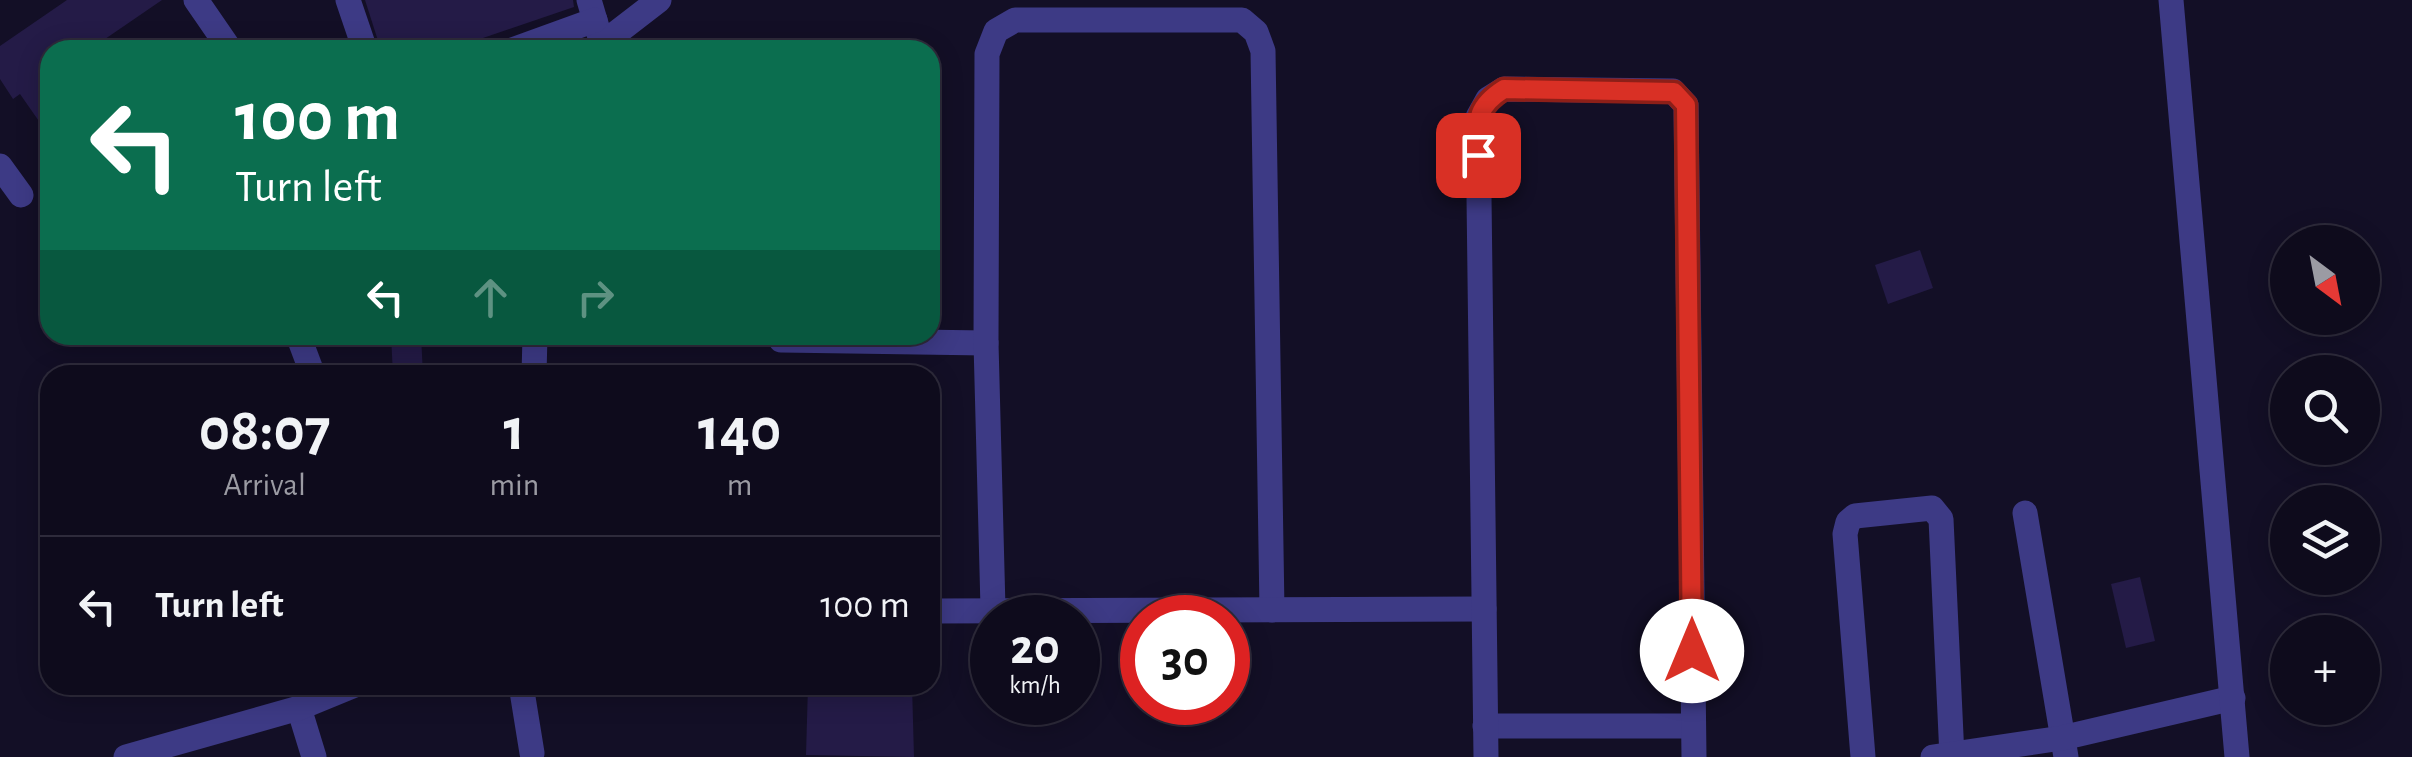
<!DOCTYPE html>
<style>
body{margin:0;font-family:"Alegreya Sans",sans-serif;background:#171425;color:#f1f3f6;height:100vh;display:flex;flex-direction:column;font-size:38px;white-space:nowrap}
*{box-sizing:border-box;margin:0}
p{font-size:32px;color:#9b9ba3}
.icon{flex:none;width:55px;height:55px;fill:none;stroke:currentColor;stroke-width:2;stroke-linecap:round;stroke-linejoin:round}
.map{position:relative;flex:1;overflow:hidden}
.sheet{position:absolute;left:40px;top:365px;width:900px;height:330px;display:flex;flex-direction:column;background:#0e0b1c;border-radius:30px;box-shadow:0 5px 25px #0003,0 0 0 2px #2e2b3b}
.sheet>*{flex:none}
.banner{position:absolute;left:40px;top:40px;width:900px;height:305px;border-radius:30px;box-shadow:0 5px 25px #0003,0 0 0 2px #2e2b3b;background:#0b6e4f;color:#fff;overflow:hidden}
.needle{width:65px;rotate:148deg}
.tools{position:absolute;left:2270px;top:225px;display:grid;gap:20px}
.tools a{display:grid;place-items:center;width:110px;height:110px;border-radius:50%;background:#0e0b1c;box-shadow:0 5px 25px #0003,0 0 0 2px #2e2b3b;font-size:50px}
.speed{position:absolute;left:970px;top:595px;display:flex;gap:20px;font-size:50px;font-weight:700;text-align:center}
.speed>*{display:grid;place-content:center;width:130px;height:130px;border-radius:50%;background:#0e0b1c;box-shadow:0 5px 25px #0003,0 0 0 2px #2e2b3b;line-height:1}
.speed small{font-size:25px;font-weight:400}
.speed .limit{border:15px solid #d22;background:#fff;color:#111}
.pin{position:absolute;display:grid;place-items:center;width:85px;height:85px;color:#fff;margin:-42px;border-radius:20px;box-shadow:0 5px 15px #0006}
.me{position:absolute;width:110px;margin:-55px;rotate:0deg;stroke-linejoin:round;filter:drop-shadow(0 0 8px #0008)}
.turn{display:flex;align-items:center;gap:35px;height:210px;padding:0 30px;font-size:45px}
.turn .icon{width:130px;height:130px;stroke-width:2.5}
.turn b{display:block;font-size:70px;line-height:85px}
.lanes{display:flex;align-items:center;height:95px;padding:0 30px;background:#0003;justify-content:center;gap:50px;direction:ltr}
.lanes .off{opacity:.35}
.eta{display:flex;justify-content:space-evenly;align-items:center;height:170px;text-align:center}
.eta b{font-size:60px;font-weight:700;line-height:70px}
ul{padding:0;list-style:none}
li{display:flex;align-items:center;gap:30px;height:140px;padding:0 30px;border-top:2px solid #2e2b3b}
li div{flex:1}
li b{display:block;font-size:38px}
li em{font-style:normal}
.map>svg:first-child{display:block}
.building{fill:#241b47}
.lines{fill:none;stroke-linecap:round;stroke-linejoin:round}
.minor{stroke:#3d3a85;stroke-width:25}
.tertiary{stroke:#3d3a85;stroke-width:25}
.route-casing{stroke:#8d1f18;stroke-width:25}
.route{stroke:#d93025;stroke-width:18}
</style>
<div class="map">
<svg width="2412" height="757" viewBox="0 0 2412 757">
<rect width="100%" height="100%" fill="#130f26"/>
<g class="building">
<path d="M 67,0 L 162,0 L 89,50 L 50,50 L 50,137 L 20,94 L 13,99 L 0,79 L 0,46 Z"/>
<path d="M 365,0 L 573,0 L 574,7 L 448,50 L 381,50 Z"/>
<path d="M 1920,250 L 1933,288 L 1888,304 L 1875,265 Z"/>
<path d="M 391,335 L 421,335 L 423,375 L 393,375 Z"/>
<path d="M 2140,577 L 2155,641 L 2126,648 L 2111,584 Z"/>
<path d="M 808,685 L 912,685 L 914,757 L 806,755 Z"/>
</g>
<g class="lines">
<g class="minor">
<path d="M 196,0 L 227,45"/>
<path d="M 348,0 L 365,50"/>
<path d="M 589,0 L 602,44 L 659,0"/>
<path d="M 512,50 L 595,20"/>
<path d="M 0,166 L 21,195"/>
<path d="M 298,335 L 313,375"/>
<path d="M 781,340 L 986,343"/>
<path d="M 534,375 L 535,335"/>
<path d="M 2025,513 L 2066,757"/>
<path d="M 993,608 L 986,343 L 987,54 L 996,31 L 1015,20 L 1242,20 L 1256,32 L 1263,51 L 1272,610"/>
<path d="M 930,611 L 1484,609"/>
<path d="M 521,685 L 532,753"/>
<path d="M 299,708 L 314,757"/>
<path d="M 1485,726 L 1693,726"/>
<path d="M 126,757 L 299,708 L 355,685"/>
<path d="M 1486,757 L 1478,117 L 1488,99 L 1504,89 L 1673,91 L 1686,105 L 1694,757"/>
<path d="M 1863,757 L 1845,534 L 1848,522 L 1855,516 L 1932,508 L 1941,519 L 1952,757"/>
<path d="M 1933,757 L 2062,738 L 2233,698"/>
</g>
<path class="tertiary" d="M 2171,0 L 2237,757"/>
</g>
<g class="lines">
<defs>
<path id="route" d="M 1478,155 C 1478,122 1474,108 1504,89 L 1674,92 L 1686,105 L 1692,651"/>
</defs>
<use href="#route" class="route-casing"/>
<use href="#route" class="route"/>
</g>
</svg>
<div class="tools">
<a><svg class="needle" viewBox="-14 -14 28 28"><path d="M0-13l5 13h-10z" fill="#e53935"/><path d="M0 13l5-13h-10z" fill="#9b9ba3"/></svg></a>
<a><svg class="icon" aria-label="search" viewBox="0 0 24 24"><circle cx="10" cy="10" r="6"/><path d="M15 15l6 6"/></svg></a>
<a><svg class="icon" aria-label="layers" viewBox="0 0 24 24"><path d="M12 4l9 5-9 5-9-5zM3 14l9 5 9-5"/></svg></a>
<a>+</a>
</div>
<div class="speed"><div>20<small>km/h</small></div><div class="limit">30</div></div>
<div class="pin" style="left:1478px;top:155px;background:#d93025"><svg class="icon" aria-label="arrive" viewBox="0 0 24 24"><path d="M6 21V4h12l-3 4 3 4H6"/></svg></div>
<svg class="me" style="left:1692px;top:651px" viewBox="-20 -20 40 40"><circle r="19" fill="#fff"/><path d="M0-13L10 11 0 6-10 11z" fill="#d93025"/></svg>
<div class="banner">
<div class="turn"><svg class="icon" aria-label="left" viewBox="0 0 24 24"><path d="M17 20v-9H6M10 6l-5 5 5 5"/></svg><div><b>100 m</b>Turn left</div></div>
<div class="lanes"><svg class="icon" aria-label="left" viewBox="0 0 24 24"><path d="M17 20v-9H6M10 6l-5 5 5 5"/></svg><svg class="icon off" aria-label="ahead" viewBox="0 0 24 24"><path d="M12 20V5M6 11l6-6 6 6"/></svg><svg class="icon off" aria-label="right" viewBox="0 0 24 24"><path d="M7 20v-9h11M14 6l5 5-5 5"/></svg></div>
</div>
<section class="sheet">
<div class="eta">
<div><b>08:07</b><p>Arrival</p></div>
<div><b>1</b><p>min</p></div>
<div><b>140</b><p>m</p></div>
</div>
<ul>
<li><svg class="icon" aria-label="left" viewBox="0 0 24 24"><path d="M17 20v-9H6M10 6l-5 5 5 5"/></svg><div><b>Turn left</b></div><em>100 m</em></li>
</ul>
</section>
</div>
